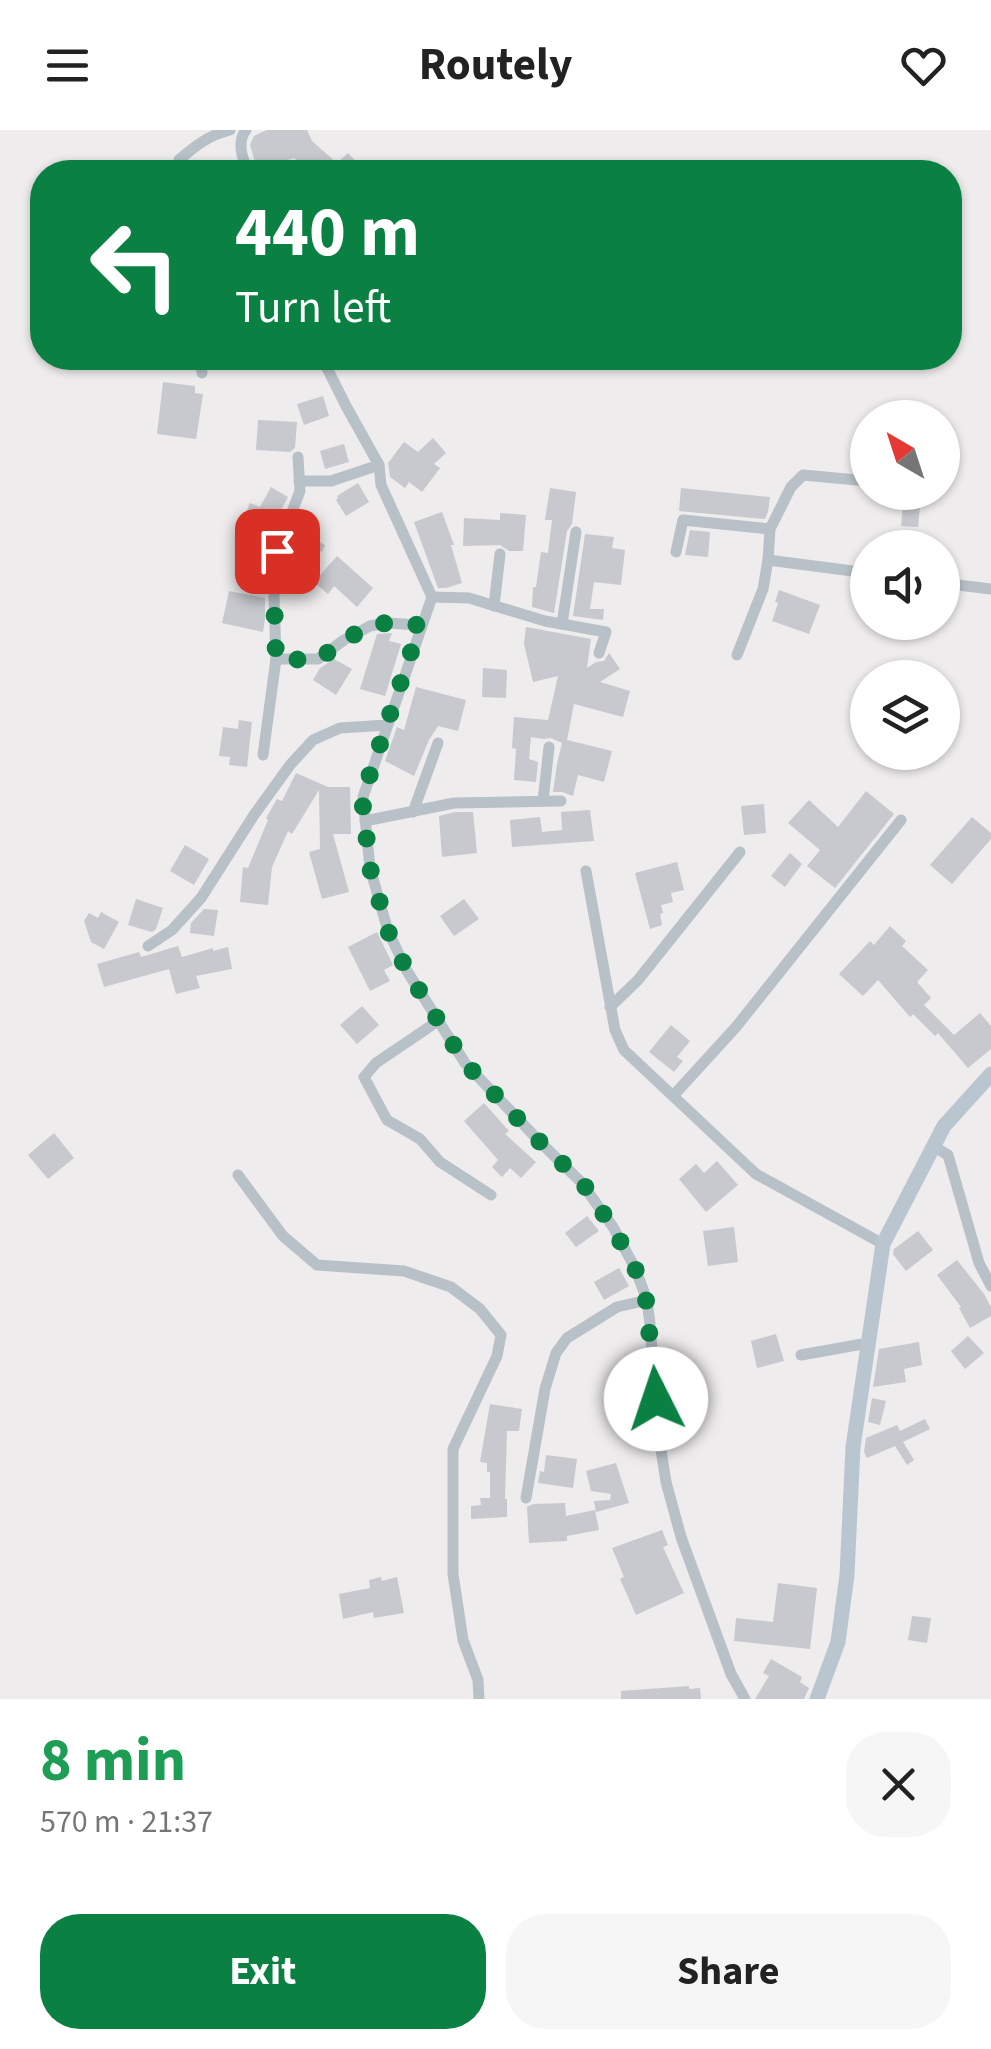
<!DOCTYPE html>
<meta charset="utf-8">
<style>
body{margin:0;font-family:"Source Sans 3",sans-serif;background:#f6f6f6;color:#222;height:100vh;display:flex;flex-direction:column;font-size:38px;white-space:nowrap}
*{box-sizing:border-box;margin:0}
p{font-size:32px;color:#767676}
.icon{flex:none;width:55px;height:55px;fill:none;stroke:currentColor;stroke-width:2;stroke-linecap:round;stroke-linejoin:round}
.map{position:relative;height:1569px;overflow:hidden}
.panel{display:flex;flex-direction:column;background:#fff;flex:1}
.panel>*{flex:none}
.banner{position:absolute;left:30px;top:30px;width:932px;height:210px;border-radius:40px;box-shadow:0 2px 8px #0004;background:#0b8043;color:#fff;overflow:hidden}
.needle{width:65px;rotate:321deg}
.tools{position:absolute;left:850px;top:270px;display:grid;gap:20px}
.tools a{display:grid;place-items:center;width:110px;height:110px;border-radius:50%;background:#fff;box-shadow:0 2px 8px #0004;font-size:50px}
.pin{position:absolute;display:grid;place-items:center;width:85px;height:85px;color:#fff;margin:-42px;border-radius:20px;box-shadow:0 5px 15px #0006}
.me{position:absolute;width:110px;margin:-55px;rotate:356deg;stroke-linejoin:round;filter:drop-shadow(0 0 8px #0008)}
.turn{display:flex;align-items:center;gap:35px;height:210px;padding:0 40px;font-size:45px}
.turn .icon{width:130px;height:130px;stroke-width:2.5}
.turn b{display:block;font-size:70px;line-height:85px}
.round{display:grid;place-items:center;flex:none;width:105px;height:105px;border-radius:40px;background:#f6f6f6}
.overview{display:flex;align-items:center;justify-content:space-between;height:170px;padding:0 40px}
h1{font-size:60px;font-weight:700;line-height:75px;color:#1e9e55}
.action{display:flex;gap:20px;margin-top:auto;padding:20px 40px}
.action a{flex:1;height:115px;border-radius:40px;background:#0b8043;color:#fff;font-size:40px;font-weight:700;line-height:115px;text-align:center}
.action a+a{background:#f6f6f6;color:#222}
header{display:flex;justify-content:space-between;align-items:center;height:130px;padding:0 40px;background:#fff;font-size:45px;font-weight:700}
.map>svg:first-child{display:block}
.building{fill:#c7c9ce}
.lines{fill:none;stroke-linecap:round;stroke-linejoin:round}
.street{stroke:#b8c1c7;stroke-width:11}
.secondary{stroke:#bac6cf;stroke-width:15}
.route{stroke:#0b8043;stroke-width:18;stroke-dasharray:0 32.4}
</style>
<header><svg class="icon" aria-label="menu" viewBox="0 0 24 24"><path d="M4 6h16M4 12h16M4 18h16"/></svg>Routely<svg class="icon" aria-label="heart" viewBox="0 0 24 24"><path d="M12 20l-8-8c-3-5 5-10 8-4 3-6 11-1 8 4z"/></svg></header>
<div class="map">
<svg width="991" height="1569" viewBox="0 0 991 1569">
<rect width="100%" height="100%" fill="#eeecec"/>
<g class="building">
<path d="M 267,0 L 307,0 L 312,11 L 337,33 L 348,23 L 366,42 L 311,42 L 294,28 L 257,39 L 250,15 L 254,6 Z"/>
<path d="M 163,252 L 195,256 L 195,263 L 203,264 L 196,309 L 157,304 Z"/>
<path d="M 323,266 L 329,286 L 304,295 L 297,274 Z"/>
<path d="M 258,290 L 297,292 L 295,318 L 290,322 L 256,320 Z"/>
<path d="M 433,308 L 446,323 L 434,334 L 440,338 L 422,362 L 409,352 L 405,358 L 390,347 L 388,333 L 404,312 L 418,322 Z"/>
<path d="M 344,314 L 349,332 L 325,339 L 320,321 Z"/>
<path d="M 358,353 L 369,372 L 346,386 L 336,370 L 338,368 L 337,366 Z"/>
<path d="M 271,357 L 288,367 L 271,399 L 245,385 L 250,373 L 260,377 Z"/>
<path d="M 550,358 L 576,362 L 572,394 L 567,401 L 554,483 L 532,477 L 533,457 L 536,457 L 541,422 L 548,423 L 552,390 L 545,390 Z"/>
<path d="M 681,358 L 770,367 L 768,382 L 765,389 L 679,381 Z"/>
<path d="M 904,366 L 921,367 L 918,397 L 901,396 Z"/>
<path d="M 442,382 L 454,415 L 451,415 L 462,453 L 446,458 L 438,458 L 414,392 Z"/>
<path d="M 500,383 L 526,385 L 523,421 L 509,421 L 500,415 L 463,416 L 464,388 L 500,390 Z"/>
<path d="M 297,399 L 325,415 L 322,422 L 316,419 L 305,438 L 286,427 L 291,411 L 298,412 L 292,408 Z"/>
<path d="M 690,400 L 710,402 L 708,427 L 685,425 Z"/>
<path d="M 585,404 L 614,407 L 612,418 L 625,420 L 621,455 L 594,452 L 590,479 L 604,479 L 603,490 L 573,486 Z"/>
<path d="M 337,426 L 373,458 L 357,477 L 334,456 L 328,464 L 314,452 Z"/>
<path d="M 779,460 L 820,475 L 809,504 L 772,491 L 778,473 L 775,472 Z"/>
<path d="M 229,461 L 265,468 L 265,489 L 263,502 L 222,493 Z"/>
<path d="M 526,497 L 591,509 L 587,538 L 596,532 L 604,531 L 609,523 L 620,539 L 600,552 L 630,561 L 623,587 L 574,574 L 567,610 L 612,621 L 604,652 L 578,645 L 573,666 L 562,662 L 553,662 L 557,634 L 562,613 L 551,608 L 544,609 L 531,607 L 529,629 L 538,632 L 536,652 L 514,650 L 516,619 L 512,618 L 514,587 L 548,590 L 558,546 L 533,552 L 524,514 Z"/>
<path d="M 392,503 L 389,511 L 401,514 L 385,566 L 360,559 L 377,504 Z"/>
<path d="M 334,529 L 352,539 L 336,565 L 313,550 L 320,538 Z"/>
<path d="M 483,538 L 507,540 L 506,568 L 482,567 Z"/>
<path d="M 416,557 L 466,570 L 458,601 L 438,596 L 429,610 L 414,646 L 385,631 L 397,597 L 404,600 Z"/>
<path d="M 239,590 L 252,592 L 247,637 L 229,635 L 230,627 L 219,626 L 223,597 L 238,599 Z"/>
<path d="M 296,643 L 328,657 L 350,657 L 351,704 L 333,704 L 349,762 L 322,769 L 309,722 L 320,719 L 319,660 L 292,704 L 288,701 L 272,737 L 268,775 L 240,772 L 243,737 L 248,738 L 268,690 L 266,688 L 277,669 L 282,671 Z"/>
<path d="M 866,661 L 894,684 L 835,758 L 807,736 L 820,720 L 788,693 L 809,670 L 838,697 Z"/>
<path d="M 764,674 L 766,703 L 744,705 L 741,676 Z"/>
<path d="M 590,680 L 594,711 L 512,717 L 510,690 L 540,687 L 542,702 L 562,700 L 561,682 Z"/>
<path d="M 455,682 L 473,682 L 477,723 L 442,727 L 439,686 Z"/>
<path d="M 972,687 L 991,703 L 991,709 L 952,754 L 930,735 Z"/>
<path d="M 185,715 L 209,729 L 194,755 L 170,741 Z"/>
<path d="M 790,723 L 802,734 L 785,757 L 771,746 Z"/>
<path d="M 677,732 L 684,760 L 671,763 L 673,772 L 661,775 L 663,783 L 660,784 L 662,795 L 650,799 L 635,743 Z"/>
<path d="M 136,769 L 163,778 L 156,799 L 152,802 L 128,795 Z"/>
<path d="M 464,769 L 479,789 L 454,806 L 440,786 Z"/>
<path d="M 204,779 L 218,780 L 214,806 L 190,803 L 191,793 Z"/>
<path d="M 101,782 L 119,792 L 104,819 L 91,812 L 84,791 L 89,783 L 98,788 Z"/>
<path d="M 890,796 L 906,811 L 902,816 L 928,840 L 917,852 L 931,868 L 924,875 L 954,905 L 980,883 L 991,896 L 991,919 L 968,938 L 938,903 L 935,906 L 913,884 L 910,887 L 878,850 L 863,866 L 839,844 L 870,811 L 874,815 Z"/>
<path d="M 377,802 L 393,835 L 384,840 L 390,851 L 370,861 L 348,817 Z"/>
<path d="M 178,816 L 182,827 L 213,818 L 213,821 L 228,817 L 232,839 L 196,846 L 200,858 L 176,864 L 169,839 L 104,857 L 97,834 L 139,822 L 141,827 Z"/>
<path d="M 362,876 L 379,895 L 357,914 L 340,895 Z"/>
<path d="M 671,895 L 690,911 L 677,927 L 683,931 L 674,942 L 649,922 Z"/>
<path d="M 484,973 L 509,1001 L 505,1004 L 536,1032 L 521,1048 L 510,1038 L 502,1047 L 492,1037 L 498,1030 L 464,991 Z"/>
<path d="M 54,1003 L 74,1028 L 48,1049 L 28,1025 Z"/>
<path d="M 717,1031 L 738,1055 L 706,1082 L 679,1049 L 696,1034 L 704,1043 Z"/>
<path d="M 587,1086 L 599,1101 L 576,1117 L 565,1103 Z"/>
<path d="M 734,1097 L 738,1132 L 708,1136 L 703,1101 Z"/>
<path d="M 918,1101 L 933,1120 L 906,1141 L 893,1124 L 894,1119 Z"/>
<path d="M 957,1130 L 984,1164 L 991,1177 L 991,1186 L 970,1198 L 959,1178 L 961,1177 L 937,1145 Z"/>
<path d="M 619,1138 L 629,1156 L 604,1170 L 594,1152 Z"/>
<path d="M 776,1204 L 784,1231 L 757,1238 L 751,1211 Z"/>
<path d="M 968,1206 L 984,1223 L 965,1239 L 951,1221 Z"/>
<path d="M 919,1212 L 922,1235 L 904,1239 L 906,1252 L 873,1257 L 879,1219 Z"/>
<path d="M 872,1268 L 886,1271 L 880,1295 L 868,1292 Z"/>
<path d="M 490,1274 L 522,1279 L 519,1301 L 507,1301 L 505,1369 L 507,1369 L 507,1387 L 471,1389 L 471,1376 L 481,1375 L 480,1368 L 490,1368 L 490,1342 L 487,1342 L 487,1333 L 480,1332 Z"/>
<path d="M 925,1289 L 930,1299 L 903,1312 L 914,1330 L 907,1335 L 895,1316 L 867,1328 L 864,1322 L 866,1308 L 897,1295 L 900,1301 Z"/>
<path d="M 546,1325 L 577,1329 L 573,1358 L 538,1353 L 540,1341 L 544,1342 Z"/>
<path d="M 616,1333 L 629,1373 L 596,1382 L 594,1371 L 610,1370 L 611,1364 L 591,1361 L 586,1341 Z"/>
<path d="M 565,1373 L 566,1386 L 595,1380 L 599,1400 L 567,1406 L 567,1411 L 529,1413 L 527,1377 L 533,1374 Z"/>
<path d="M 662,1400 L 668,1415 L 663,1417 L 684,1463 L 636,1485 L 620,1449 L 624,1447 L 612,1418 Z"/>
<path d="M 381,1447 L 382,1451 L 397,1447 L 404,1483 L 374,1488 L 373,1482 L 343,1489 L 339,1464 L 370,1458 L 369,1450 Z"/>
<path d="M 778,1453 L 817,1458 L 810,1519 L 734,1511 L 736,1488 L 773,1492 Z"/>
<path d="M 912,1486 L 931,1488 L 927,1513 L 908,1510 Z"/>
<path d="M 771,1529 L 802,1547 L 800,1552 L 809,1558 L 804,1569 L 755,1569 L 769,1546 L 763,1543 Z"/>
<path d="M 689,1556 L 689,1559 L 700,1558 L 701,1569 L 621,1569 L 621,1561 Z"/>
</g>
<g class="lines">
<g class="street">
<path d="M 246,0 C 236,13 243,29 248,42"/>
<path d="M 179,42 L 179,30 C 195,16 209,5 230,0"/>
<path d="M 200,228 L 202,243"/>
<path d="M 322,228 L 346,276 L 379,335 L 381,355 L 432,467 L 363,667 L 370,738 L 388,801 L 407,841 L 465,933 L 540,1012 L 581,1052 L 613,1097 L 635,1138 L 647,1170 L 650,1194 L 659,1307 L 666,1352 L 681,1407 L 731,1544 L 745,1569"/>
<path d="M 299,351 L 331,351 L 379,335"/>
<path d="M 676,422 L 683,390 L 770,399"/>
<path d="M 768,430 L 868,443"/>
<path d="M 942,453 L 991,459"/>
<path d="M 432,467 L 469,468 L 545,491 L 606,502 L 599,523"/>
<path d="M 494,476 L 500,424"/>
<path d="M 562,494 L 576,402"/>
<path d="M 737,525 L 763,459 L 768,430 L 770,399 L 791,357 L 803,345 L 868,351"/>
<path d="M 276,529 L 318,529 L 344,510 L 370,496 L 386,493 L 420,495"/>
<path d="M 263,625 L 276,529 L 274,466 L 277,421 L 300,361 L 298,327"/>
<path d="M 543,671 L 549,617"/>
<path d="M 413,682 L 438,613"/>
<path d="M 365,691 L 454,673 L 561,671"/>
<path d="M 586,741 L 615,900 L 624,920 L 756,1044 L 883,1114"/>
<path d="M 148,816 L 172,800 L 201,768 L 254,685 L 290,635 L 313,610 L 340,598 L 387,595"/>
<path d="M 610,877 L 638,850 L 740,722"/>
<path d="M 438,891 L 376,933 L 364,947 L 387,990 L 420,1009 L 440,1032 L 491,1065"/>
<path d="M 673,966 L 736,897 L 901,690"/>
<path d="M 933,1016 L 948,1025 L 979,1133 L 991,1156"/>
<path d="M 238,1045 L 283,1106 L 317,1135 L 404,1141 L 451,1157 L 480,1179 L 501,1205 L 497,1226 L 453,1319 L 453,1444 L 463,1510 L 478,1550 L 479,1569"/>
<path d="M 801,1225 L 868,1213"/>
<path d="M 526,1368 L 545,1259 L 556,1223 L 567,1208 L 617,1177 L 647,1170"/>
</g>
<path class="secondary" d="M 817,1569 L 838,1512 L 847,1445 L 853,1317 L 883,1114 L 944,996 L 991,944"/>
</g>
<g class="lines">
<path class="route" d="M 277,421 L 274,466 L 276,529 L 318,530 L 344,510 L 370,496 L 386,493 L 420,495 L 362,668 L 370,738 L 388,801 L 407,841 L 465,933 L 540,1012 L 582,1052 L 613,1098 L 635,1138 L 646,1170 L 656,1269"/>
</g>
</svg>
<div class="tools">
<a><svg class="needle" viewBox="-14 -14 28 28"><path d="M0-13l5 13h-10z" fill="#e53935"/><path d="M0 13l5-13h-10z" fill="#767676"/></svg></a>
<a><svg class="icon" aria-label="sound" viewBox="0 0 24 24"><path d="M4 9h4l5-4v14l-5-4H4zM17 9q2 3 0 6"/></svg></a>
<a><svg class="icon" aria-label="layers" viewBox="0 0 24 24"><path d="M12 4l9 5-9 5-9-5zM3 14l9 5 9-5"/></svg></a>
</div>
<div class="pin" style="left:277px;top:421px;background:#d93025"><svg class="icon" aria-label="arrive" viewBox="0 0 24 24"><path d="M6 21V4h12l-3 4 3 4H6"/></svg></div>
<svg class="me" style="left:656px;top:1269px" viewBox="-20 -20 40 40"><circle r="19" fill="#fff"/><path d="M0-13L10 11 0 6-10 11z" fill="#0b8043"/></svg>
<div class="banner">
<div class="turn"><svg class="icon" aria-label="left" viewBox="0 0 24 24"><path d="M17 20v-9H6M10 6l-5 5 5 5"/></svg><div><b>440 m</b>Turn left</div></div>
</div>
</div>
<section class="panel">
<div class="overview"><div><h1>8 min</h1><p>570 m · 21:37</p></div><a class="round"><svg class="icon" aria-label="close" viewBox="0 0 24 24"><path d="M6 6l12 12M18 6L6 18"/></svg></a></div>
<div class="action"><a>Exit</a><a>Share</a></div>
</section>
